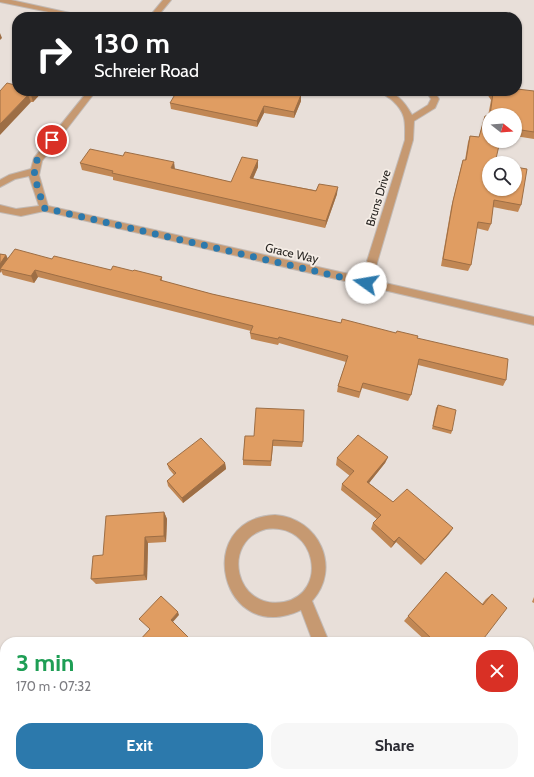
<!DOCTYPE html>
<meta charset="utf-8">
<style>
body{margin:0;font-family:Cabin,sans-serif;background:#f7f7f7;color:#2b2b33;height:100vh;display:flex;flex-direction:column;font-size:15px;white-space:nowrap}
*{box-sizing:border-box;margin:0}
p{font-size:13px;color:#7c7c81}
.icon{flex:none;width:22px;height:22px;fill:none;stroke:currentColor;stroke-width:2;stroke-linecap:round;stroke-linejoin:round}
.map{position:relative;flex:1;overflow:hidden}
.details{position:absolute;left:0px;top:637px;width:534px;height:140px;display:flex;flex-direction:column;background:#fff;border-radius:16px 16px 0 0;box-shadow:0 1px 3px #0004}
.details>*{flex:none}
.banner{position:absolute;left:12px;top:12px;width:510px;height:84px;border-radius:16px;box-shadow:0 1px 3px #0004;background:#202124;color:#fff;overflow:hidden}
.needle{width:26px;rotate:107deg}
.fabs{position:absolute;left:482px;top:108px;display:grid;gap:8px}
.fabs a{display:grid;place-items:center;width:40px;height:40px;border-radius:50%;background:#fff;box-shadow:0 1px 3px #0004;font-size:20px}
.pin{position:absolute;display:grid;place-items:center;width:34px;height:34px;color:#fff;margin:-17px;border:2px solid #fff;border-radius:50%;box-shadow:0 1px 4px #0007}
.me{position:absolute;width:44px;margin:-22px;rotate:283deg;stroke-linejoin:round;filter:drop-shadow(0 0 3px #0008)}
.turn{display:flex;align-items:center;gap:14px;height:84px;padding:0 16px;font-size:18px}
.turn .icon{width:52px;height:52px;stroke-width:2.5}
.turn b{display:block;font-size:28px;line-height:34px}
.round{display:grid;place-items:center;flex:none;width:42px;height:42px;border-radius:16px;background:#f7f7f7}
.headline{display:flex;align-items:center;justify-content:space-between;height:68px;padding:0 16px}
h1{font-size:24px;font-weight:800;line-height:30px;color:#1e9e55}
.action{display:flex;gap:8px;margin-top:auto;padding:8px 16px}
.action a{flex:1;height:46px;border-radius:16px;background:#2c79ac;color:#fff;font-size:16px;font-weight:800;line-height:46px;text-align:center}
.action a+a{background:#f7f7f7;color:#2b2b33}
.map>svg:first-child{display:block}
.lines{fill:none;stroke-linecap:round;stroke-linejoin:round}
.street-casing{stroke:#c2bab5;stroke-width:2}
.street{fill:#c69971;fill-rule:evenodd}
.wall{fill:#c18754}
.shaded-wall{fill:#9d6e45}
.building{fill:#e09d62;stroke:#9d6e45}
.route{stroke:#2c79ac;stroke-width:7;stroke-dasharray:0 12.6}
.labels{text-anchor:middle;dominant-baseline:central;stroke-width:3.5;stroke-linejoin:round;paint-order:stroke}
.street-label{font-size:12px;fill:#2b2825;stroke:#f5ede6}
</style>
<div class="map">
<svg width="534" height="777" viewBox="0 0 534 777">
<rect width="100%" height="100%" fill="#e8dfd9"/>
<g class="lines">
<defs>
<g id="street">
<path d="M 0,0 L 11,0 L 88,17 L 73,17 L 0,2 Z"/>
<path d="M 163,0 L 171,0 L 157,17 L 149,17 Z"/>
<path d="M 88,91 L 96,91 L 42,161 L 39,175 L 48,206 L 362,277 L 405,140 C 405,123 407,114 393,101 C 389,97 383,95 380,91 C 396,91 404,101 412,115 L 428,105 L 431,99 L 426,91 L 434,91 L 439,99 L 435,108 L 414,121 L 413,140 L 372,280 L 534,317 L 534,325 L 44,211 L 21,216 L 0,212 L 0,205 L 16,209 L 39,206 L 29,176 L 15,179 L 0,187 L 0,180 L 9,175 L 31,169 L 34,158 Z"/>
<path d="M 275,515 C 319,518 342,568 312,601 L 329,642 L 313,642 L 301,610 C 221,648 191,519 275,515 ZM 266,529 C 317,522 329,593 284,602 C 235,611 220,541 266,529 Z"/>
<path d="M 425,772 L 444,772 L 446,777 L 427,777 Z"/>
</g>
</defs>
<use href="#street" class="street-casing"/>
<use href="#street" class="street"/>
</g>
<g class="wall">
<path d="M 15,85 L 43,91 L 33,102 L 31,102 Z"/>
<path d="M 485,91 L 534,91 L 534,139 L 515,136 L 515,115 L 489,115 L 489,141 L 495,163 L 521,205 L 518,212 L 493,207 L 491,224 L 488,231 L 476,228 L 471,265 L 468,271 L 441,266 L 451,208 L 461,167 L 463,160 L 465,160 L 468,142 L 470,136 L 479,137 L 485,116 L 488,116 L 491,100 Z"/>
<path d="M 301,95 L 301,101 L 294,118 L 264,113 L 257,127 L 171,109 L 170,103 Z"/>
<path d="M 258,160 L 258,167 L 253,179 L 337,194 L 325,228 L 113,180 L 113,177 L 82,170 L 80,163 L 175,169 L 231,182 Z"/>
<path d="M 0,254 L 6,255 L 8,259 L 52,259 L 111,270 L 133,271 L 162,277 L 162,281 L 212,294 L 341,323 L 396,333 L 417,338 L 506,380 L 503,386 L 418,365 L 411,395 L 408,401 L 362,388 L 359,398 L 337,392 L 338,386 L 346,362 L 279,343 L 278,345 L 251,339 L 250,333 L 251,331 L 38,277 L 34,283 L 3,275 L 1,271 L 0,273 Z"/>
<path d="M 438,405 L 452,431 L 451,434 L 432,429 L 436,408 Z"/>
<path d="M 245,436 L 303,442 L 302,447 L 273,446 L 271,466 L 243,465 L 243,460 Z"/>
<path d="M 388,457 L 385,463 L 369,483 L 393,502 L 453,528 L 421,565 L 396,542 L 391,548 L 371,529 L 373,523 L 377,519 L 341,490 L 342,484 L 350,476 L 336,465 L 337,458 Z"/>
<path d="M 225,463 L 226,469 L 183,503 L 168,486 L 167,481 L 174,475 L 169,469 L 167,464 Z"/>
<path d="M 164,512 L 167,519 L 166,542 L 148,543 L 147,580 L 96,584 L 91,579 L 103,555 Z"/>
<path d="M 446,572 L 482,604 L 486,599 L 492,594 L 481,642 L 427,642 L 404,621 Z"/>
<path d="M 534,597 L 534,603 L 532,602 Z"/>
<path d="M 534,657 L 534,719 L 529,715 L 529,665 Z"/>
</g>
<g class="shaded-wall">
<path d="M 0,33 L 2,38 L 0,40 Z"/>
<path d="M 34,91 L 43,91 L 33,102 L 31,95 Z"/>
<path d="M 28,95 L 31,102 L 0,135 L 0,124 Z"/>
<path d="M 301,95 L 301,101 L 294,118 L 294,112 Z"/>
<path d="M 264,106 L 264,113 L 257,127 L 257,121 Z"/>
<path d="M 258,160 L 258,167 L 250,185 L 250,178 Z"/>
<path d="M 174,162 L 175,169 L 171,168 Z"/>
<path d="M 338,187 L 337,194 L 325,228 L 326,221 Z"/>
<path d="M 6,255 L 9,261 L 0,269 L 1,271 L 0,273 L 0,264 Z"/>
<path d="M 35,270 L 38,277 L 34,283 L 31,276 Z"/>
<path d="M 388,457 L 385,463 L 365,488 L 367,482 Z"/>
<path d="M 225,463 L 226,469 L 183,503 L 182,498 Z"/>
<path d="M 164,512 L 167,519 L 166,542 L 164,536 Z"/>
<path d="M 453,528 L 449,534 L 421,565 L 425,560 Z"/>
<path d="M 145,537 L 148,543 L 147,580 L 144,575 Z"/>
<path d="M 399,537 L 396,542 L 391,548 L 394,542 Z"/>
<path d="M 178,612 L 179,615 L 172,623 L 171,620 Z"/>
</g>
<g class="building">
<path d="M 275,15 L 286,17 L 274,17 Z"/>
<path d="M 7,83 L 15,85 L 17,83 L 17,91 L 34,91 L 31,95 L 28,95 L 0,124 L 0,91 Z"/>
<path d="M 517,89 L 534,91 L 534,132 L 515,129 L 515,115 L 490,115 L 493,93 L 492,91 L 517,91 Z"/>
<path d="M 177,91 L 277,91 L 301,95 L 294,112 L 264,106 L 257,121 L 170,103 Z"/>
<path d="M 485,116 L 489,116 L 489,141 L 500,141 L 495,163 L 497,163 L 489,163 L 489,189 L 515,189 L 515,167 L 527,169 L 521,205 L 494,200 L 491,224 L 478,222 L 471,265 L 443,259 L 453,201 L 463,160 L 466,160 L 470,136 L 479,137 Z"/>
<path d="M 90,149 L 123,156 L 125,152 L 174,162 L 171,168 L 231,182 L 242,157 L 258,160 L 250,178 L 316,191 L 319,184 L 338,187 L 326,221 L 112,173 L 113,171 L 80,163 Z"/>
<path d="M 15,249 L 52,259 L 54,256 L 111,270 L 113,266 L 133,271 L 134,270 L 162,277 L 160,280 L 212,294 L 341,323 L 342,319 L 396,333 L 397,331 L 418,336 L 417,338 L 508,359 L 506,380 L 419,359 L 411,395 L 363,383 L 360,392 L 338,386 L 348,356 L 279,337 L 278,339 L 250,333 L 253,326 L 35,270 L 31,276 L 0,269 Z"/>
<path d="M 0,254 L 6,255 L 0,264 Z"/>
<path d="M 438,405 L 456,410 L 452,431 L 433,426 Z"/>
<path d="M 256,408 L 304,410 L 303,442 L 273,440 L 271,461 L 243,460 L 245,436 L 254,436 Z"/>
<path d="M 358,435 L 388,457 L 367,482 L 393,502 L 407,489 L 453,528 L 425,560 L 399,537 L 394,542 L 373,523 L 381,515 L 342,484 L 354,471 L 337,458 Z"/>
<path d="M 201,438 L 225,463 L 182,498 L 167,481 L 176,473 L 167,464 Z"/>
<path d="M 164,512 L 164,536 L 145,537 L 144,575 L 91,579 L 93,556 L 103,555 L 106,516 Z"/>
<path d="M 446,572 L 483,605 L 492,594 L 507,608 L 481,642 L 435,642 L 408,616 Z"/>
<path d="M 161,596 L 178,612 L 171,620 L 193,642 L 138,642 L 150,629 L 139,619 Z"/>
<path d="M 534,665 L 534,711 L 529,707 L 529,673 Z"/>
<path d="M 249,772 L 304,772 L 309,777 L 245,777 Z"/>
<path d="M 315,772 L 332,772 L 337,777 L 311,777 Z"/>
</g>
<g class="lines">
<path class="route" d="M 52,140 L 37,160 L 34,175 L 44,208 L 366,283"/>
</g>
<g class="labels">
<g class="street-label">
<text transform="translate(378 198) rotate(-73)">Bruns Drive</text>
<text transform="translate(292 253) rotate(13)">Grace Way</text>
</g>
</g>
</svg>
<div class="fabs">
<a><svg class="needle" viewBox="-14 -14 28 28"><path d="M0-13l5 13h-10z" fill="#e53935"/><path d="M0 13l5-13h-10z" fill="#7c7c81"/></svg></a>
<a><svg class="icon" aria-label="search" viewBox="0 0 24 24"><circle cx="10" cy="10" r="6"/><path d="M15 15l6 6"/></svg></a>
</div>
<div class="pin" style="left:52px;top:140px;background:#d93025"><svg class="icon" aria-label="arrive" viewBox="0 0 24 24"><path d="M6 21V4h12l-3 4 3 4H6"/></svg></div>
<svg class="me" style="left:366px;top:283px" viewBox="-20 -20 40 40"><circle r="19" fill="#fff"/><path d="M0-13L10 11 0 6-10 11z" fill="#2c79ac"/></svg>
<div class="banner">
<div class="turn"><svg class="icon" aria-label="right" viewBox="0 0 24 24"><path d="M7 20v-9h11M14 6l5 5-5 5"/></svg><div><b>130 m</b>Schreier Road</div></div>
</div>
<section class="details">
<div class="headline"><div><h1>3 min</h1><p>170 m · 07:32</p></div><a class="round" style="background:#d93025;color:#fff"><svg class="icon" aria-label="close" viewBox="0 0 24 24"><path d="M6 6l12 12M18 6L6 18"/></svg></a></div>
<div class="action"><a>Exit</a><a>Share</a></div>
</section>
</div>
